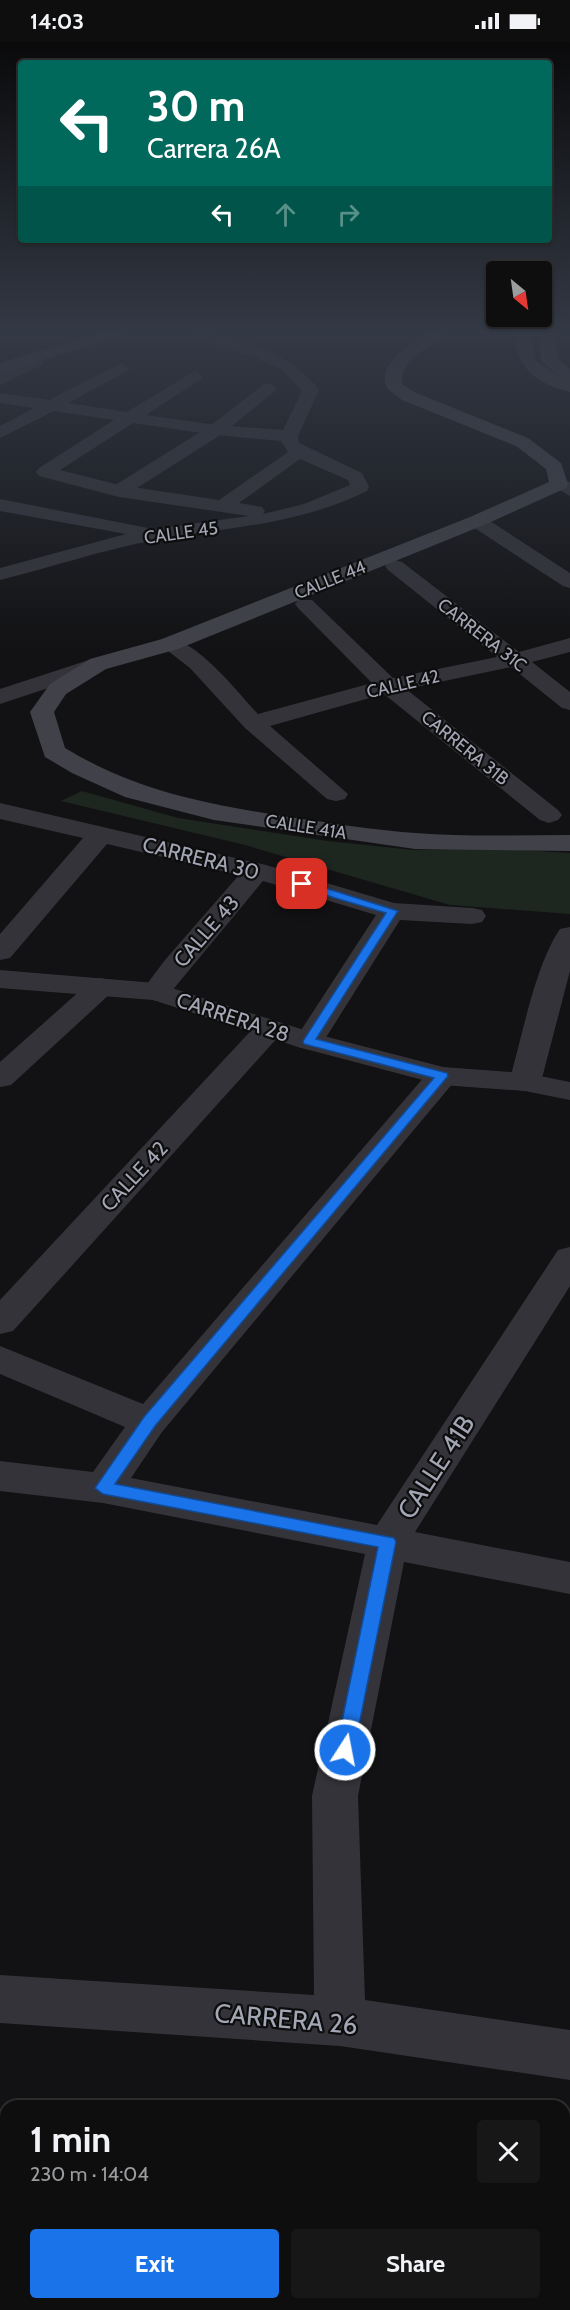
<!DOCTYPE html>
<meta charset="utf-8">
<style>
body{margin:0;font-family:Cabin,sans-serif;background:#171718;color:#f1f3f6;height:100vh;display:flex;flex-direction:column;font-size:22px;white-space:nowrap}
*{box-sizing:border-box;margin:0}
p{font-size:20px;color:#9b9c9e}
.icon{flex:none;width:33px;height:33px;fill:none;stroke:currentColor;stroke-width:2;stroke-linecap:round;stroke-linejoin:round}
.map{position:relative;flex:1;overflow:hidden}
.details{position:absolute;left:0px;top:2058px;width:570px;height:210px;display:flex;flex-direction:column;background:#0e0e0f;border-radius:18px 18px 0 0;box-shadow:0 2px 4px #0004,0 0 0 2px #2e2e2f}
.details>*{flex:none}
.hud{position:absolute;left:18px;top:18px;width:534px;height:183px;border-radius:6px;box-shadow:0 2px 4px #0004,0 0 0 2px #2e2e2f;background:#00695c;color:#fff;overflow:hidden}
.needle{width:39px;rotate:151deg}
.fabs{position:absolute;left:486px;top:219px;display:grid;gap:12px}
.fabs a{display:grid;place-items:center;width:66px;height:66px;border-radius:6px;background:#0e0e0f;box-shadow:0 2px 4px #0004,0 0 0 2px #2e2e2f;font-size:30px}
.pin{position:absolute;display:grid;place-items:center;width:51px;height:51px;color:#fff;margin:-26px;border-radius:12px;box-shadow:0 3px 9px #0006}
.me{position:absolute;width:66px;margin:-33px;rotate:11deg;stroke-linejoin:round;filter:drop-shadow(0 0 4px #0008)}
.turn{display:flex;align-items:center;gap:21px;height:126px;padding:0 30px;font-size:27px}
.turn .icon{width:78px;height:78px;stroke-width:2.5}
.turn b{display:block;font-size:42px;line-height:51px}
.lanes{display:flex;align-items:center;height:57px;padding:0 30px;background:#0003;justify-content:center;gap:30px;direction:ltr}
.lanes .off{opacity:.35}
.round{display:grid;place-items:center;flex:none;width:63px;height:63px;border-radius:6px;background:#171718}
.headline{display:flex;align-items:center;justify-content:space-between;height:102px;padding:0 30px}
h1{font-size:36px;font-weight:700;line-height:45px}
.action{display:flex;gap:12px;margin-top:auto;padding:12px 30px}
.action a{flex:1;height:69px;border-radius:6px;background:#1a73e8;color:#fff;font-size:24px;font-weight:700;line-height:69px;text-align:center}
.action a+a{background:#171718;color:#f1f3f6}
.status{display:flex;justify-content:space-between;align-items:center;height:42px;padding:0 30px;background:#0e0e0f;direction:ltr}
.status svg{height:16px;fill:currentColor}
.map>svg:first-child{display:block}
.green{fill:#1e2620}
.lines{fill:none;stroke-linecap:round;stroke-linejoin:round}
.pedestrian{fill:#333339;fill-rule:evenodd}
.minor{fill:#333339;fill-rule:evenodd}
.tertiary{fill:#333339;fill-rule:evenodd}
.secondary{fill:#414249;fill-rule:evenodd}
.route{fill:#1a73e8;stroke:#114b97;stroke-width:1.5}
.labels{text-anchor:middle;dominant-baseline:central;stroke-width:4.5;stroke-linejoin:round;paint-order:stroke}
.far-street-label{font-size:18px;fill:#a3a6b4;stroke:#0d0d0e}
.street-label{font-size:21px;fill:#a3a6b4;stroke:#0d0d0e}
.near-street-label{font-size:26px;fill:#a3a6b4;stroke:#0d0d0e}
</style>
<div class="status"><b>14:03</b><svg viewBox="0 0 49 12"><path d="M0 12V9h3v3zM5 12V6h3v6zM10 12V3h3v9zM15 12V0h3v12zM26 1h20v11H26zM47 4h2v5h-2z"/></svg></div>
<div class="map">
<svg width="570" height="2268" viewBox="0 0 570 2268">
<rect width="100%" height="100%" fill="#121214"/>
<path class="green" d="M 82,749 L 178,776 L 328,799 L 413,808 L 490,806 L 570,811 L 570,872 L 450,863 L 245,803 L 61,759 Z"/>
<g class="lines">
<g class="pedestrian">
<path d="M 36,315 L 44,320 L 42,323 L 0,343 L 0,332 Z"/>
<path d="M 269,341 L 277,346 L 275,349 L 222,392 L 126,453 L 112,453 L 110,449 L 112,445 L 210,384 L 263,343 Z"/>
</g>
<g class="minor">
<path d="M 179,288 C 224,288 292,310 319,348 L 298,394 L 299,401 L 362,431 L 369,445 L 367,449 C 299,483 228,485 155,498 C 102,508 52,525 0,538 L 0,526 L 126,492 L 0,469 L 0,457 L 153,487 L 249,474 L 119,455 L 39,434 L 36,430 L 39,426 L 114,378 L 54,369 L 0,396 L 0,384 L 34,366 L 0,361 L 0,351 L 49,358 L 121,321 L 129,326 L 127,329 L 68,361 L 127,370 L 195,329 L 203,334 L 201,337 L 146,373 L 216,383 L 283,388 L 302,349 L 283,328 L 257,316 L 182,291 ZM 133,381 L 216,393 L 281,399 L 288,410 L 219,458 L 119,443 L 60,428 ZM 300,417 L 348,438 L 350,443 L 304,462 L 263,472 L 265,469 L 262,465 L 239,461 Z"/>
<path d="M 559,436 L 570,440 L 570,454 L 550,442 Z"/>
<path d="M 477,473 L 484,475 L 570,531 L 570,546 L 563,544 L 470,483 L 467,479 Z"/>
<path d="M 395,518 L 402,520 L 519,610 L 570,596 L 570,610 L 532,620 L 570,650 L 570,668 L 562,666 L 511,625 L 406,647 L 558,768 L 562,773 L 558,778 L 549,781 L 540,778 L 384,652 L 270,684 L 348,752 L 345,757 L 336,759 L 327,757 L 245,686 L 190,626 L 159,602 L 162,597 C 192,590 239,652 258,672 L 372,641 L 298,566 L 295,562 L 298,558 L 312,558 L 393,636 L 497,615 L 388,528 L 385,524 L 388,520 Z"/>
<path d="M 0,761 L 266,823 L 394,861 L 472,866 L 482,868 L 486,874 L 482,880 L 472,882 L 400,878 L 320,1005 L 309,1008 L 298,1005 L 294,999 L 376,873 L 263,839 L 166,956 L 156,959 L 146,956 L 141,950 L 165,918 L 239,833 L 107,802 L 10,916 L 0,918 L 0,892 L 83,796 L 0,777 Z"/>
<path d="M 570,885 L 570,929 L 541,1040 L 536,1047 L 525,1049 L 514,1047 L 509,1040 C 522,996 535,923 560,887 Z"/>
<path d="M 101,936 L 111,939 L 116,945 L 111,951 L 11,1043 L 0,1045 L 0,1020 L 91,939 Z"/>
<path d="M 269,978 L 280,981 L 284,987 L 280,993 L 13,1289 L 0,1292 L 0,1258 L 258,981 Z"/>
<path d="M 442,1025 L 453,1027 L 457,1034 L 453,1041 L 162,1390 L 131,1436 L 377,1483 L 558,1208 L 570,1205 L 570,1244 L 415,1490 L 570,1520 L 570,1552 L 404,1520 L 358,1754 L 365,1958 L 570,1988 L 570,2038 L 340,2004 L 0,1981 L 0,1933 L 314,1953 L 312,1754 L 365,1512 L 103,1461 L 0,1449 L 0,1419 L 93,1430 L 125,1385 L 0,1332 L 0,1304 L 143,1362 L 431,1027 Z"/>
</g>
<g class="tertiary">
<path d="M 0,288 L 9,288 L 1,293 Z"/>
<path d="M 98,615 L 106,617 L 109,622 L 106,627 L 0,662 L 0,647 Z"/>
<path d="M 0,928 L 156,941 L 320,993 L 443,1025 L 525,1031 L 570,1040 L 570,1058 L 525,1049 L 442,1043 L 298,1005 L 153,958 L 0,946 Z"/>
</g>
<g class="secondary">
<path d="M 111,288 L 135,288 L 132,291 L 0,331 L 0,321 Z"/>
<path d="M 432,288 L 451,288 C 434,308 401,310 402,342 L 414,350 L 528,396 L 561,421 L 568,442 L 566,446 L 484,483 L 178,607 L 106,627 L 66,652 L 54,670 L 65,706 C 138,750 207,762 289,775 C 331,781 373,788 415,791 C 467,795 518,793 570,793 L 570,809 L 415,807 L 214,778 L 125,755 L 72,731 L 45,715 L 30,670 L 50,642 L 90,617 L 162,597 L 470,475 L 549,440 L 546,427 L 516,404 L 402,358 L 388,347 C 373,322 416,299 432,288 Z"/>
<path d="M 514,288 L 530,288 L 535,318 L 559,334 L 541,319 L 539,288 L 555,288 L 557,317 L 570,327 L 570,350 C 535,341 515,325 514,288 Z"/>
</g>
</g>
<linearGradient id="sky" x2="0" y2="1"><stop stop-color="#0a0a0b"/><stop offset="0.48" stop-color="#333945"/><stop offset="1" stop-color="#333945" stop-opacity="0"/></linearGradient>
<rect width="570" height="606" fill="url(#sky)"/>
<path class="route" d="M 298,840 L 306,840 L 398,869 L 316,997 L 447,1031 L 448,1034 L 155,1384 L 115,1442 L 394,1496 L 396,1500 L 354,1708 L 352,1714 L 345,1716 L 338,1714 L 336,1708 L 378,1505 L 103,1452 L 95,1446 L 144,1375 L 434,1036 L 304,1002 L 303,999 L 386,871 L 298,845 Z"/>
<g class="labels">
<g class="far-street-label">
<text transform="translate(181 491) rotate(-8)">CALLE 45</text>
<text transform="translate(330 538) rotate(-22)">CALLE 44</text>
<text transform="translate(482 593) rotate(38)">CARRERA 31C</text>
<text transform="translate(403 642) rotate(-13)">CALLE 42</text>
<text transform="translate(465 706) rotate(39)">CARRERA 31B</text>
<text transform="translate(306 785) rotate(9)">CALLE 41A</text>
</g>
<g class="street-label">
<text transform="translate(201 816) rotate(14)">CARRERA 30</text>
<text transform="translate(206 889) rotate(-49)">CALLE 43</text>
<text transform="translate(233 975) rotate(18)">CARRERA 28</text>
<text transform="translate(134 1134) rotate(-47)">CALLE 42</text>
</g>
<g class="near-street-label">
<text transform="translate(436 1425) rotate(-57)">CALLE 41B</text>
<text transform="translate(286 1977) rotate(5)">CARRERA 26</text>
</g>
</g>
</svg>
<div class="fabs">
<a><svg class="needle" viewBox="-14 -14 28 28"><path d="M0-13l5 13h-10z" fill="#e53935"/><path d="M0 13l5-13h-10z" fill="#9b9c9e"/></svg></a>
</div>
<div class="pin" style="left:302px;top:842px;background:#d93025"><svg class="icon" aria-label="arrive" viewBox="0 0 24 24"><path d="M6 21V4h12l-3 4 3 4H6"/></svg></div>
<svg class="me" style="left:345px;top:1708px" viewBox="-20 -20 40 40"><circle r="17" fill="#1a73e8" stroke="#fff" stroke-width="3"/><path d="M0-11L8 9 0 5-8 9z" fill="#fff"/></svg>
<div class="hud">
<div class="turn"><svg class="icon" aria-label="left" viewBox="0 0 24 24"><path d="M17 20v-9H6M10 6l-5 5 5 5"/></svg><div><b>30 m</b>Carrera 26A</div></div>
<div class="lanes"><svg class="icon" aria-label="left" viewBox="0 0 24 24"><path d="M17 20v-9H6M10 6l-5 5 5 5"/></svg><svg class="icon off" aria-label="ahead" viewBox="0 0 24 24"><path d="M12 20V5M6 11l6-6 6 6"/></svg><svg class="icon off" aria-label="right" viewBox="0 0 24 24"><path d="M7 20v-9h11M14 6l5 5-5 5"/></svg></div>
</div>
<section class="details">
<div class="headline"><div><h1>1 min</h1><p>230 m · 14:04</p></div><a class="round"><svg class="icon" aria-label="close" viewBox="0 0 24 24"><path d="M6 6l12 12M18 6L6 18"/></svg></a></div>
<div class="action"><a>Exit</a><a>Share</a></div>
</section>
</div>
